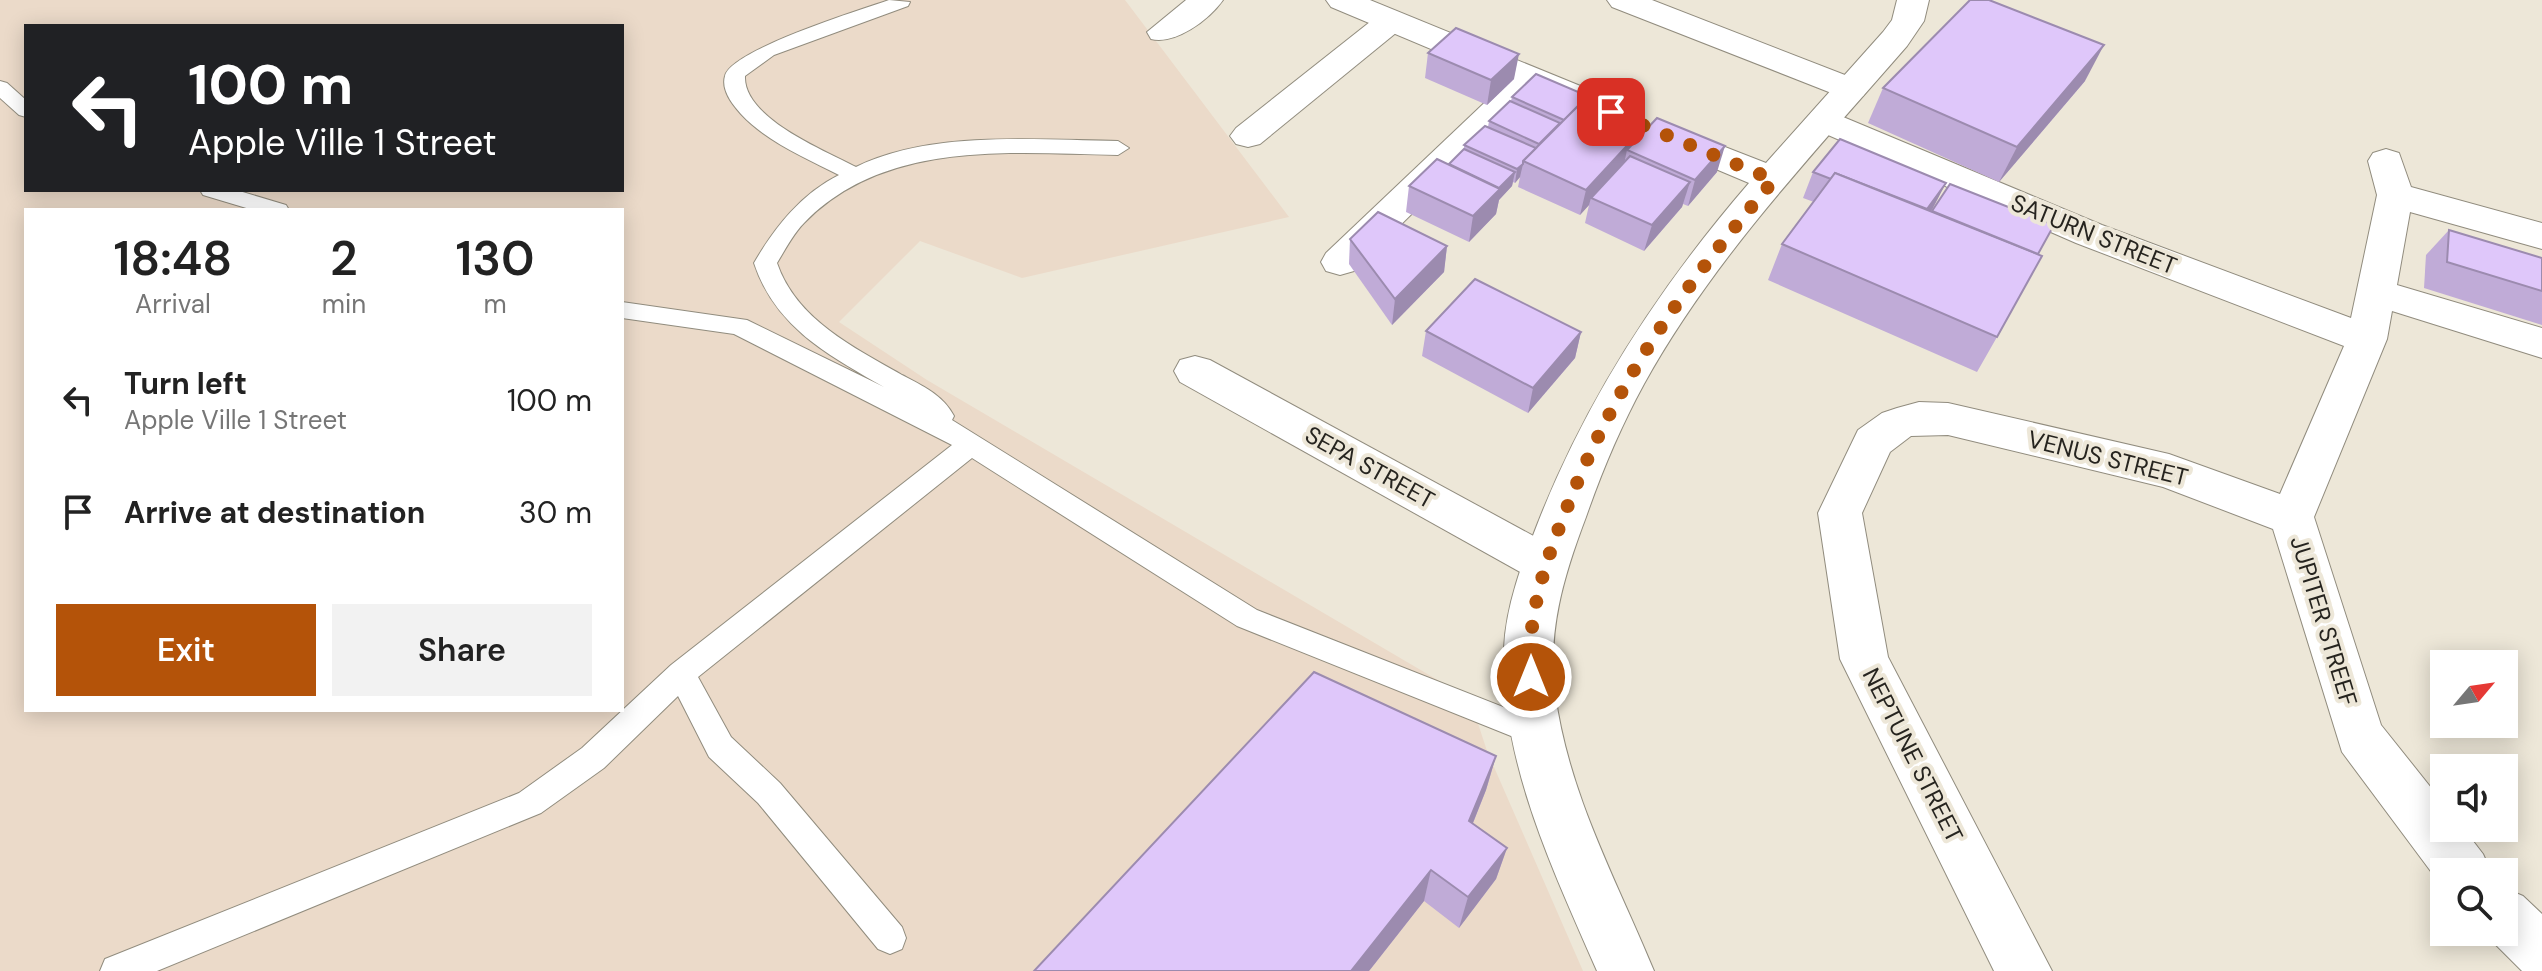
<!DOCTYPE html>
<style>
body{margin:0;font-family:"DM Sans",sans-serif;background:#f2f2f2;color:#222;height:100vh;display:flex;flex-direction:column;font-size:30px;white-space:nowrap}
*{box-sizing:border-box;margin:0}
p{font-size:26px;color:#767676}
.icon{flex:none;width:44px;height:44px;fill:none;stroke:currentColor;stroke-width:2;stroke-linecap:round;stroke-linejoin:round}
.map{position:relative;flex:1;overflow:hidden}
.drawer{position:absolute;left:24px;top:208px;width:600px;height:504px;display:flex;flex-direction:column;background:#fff;border-radius:0px;box-shadow:0 4px 20px #0003}
.drawer>*{flex:none}
.top-card{position:absolute;left:24px;top:24px;width:600px;height:168px;border-radius:0px;box-shadow:0 4px 20px #0003;background:#202124;color:#fff;overflow:hidden}
.needle{width:52px;rotate:61deg}
.fabs{position:absolute;left:2430px;top:650px;display:grid;gap:16px}
.fabs a{display:grid;place-items:center;width:88px;height:88px;border-radius:0px;background:#fff;box-shadow:0 4px 20px #0003;font-size:40px}
.pin{position:absolute;display:grid;place-items:center;width:68px;height:68px;color:#fff;margin:-34px;border-radius:16px;box-shadow:0 4px 12px #0006}
.me{position:absolute;width:88px;margin:-44px;rotate:0deg;stroke-linejoin:round;filter:drop-shadow(0 0 6px #0008)}
.turn{display:flex;align-items:center;gap:28px;height:168px;padding:0 32px;font-size:36px}
.turn .icon{width:104px;height:104px;stroke-width:2.5}
.turn b{display:block;font-size:56px;line-height:68px}
.eta{display:flex;justify-content:space-evenly;align-items:center;height:136px;text-align:center}
.eta b{font-size:48px;font-weight:600;line-height:56px}
.action{display:flex;gap:16px;margin-top:auto;padding:16px 32px}
.action a{flex:1;height:92px;border-radius:0px;background:#b45309;color:#fff;font-size:32px;font-weight:600;line-height:92px;text-align:center}
.action a+a{background:#f2f2f2;color:#222}
ul{padding:0;list-style:none}
li{display:flex;align-items:center;gap:24px;height:112px;padding:0 32px}
li div{flex:1}
li b{display:block;font-size:30px}
li em{font-style:normal}
.map>svg:first-child{display:block}
.industrial{fill:#ebdac9;fill-rule:evenodd}
.lines{fill:none;stroke-linecap:round;stroke-linejoin:round}
.service-casing{stroke:#918c7e;stroke-width:2}
.minor-casing{stroke:#918c7e;stroke-width:2}
.secondary-casing{stroke:#918c7e;stroke-width:2}
.service{fill:#fff;fill-rule:evenodd}
.minor{fill:#fff;fill-rule:evenodd}
.secondary{fill:#fff;fill-rule:evenodd}
.wall{fill:#c0abd7}
.shaded-wall{fill:#9c8baf}
.building{fill:#dfc7fa;stroke:#9c8baf;stroke-width:2}
.route{stroke:#b45309;stroke-width:14;stroke-dasharray:0 25.2}
.labels{text-anchor:middle;dominant-baseline:central;stroke-width:8;stroke-linejoin:round;paint-order:stroke}
.street-label{font-size:24px;fill:#26241f;stroke:#ede7d8}
</style>
<div class="map">
<svg width="2542" height="971" viewBox="0 0 2542 971">
<rect width="100%" height="100%" fill="#ede7d8"/>
<path class="industrial" d="M 0,0 L 1125,0 L 1289,217 L 1022,278 L 920,241 L 839,322 L 927,380 L 1470,699 L 1487,751 L 1583,971 L 0,971 ZM 26,26 L 622,26 L 622,190 L 26,190 ZM 26,210 L 622,210 L 622,710 L 26,710 Z"/>
<g class="lines">
<defs>
<g id="service">
<path d="M 889,0 L 910,2 L 908,6 L 774,55 L 745,76 C 743,118 824,150 856,167 C 931,130 1037,140 1118,141 L 1129,148 L 1118,155 C 1012,153 885,139 804,223 C 793,234 785,250 777,263 C 796,319 853,347 902,375 C 923,386 943,395 954,416 L 952,420 L 1257,610 L 1546,724 L 1551,733 L 1546,742 L 1536,746 L 1526,742 L 1237,626 L 972,458 L 698,677 L 731,737 L 780,783 L 902,927 L 906,938 L 902,949 L 890,954 L 878,949 L 758,803 L 709,757 L 678,696 L 604,768 L 541,813 L 157,971 L 100,971 L 105,959 L 519,793 L 582,748 L 671,665 L 952,445 L 734,334 L 622,318 L 622,302 L 747,320 L 884,387 C 828,355 775,327 754,263 C 775,227 801,194 839,175 C 806,158 767,142 741,114 C 732,104 721,90 725,76 C 731,50 860,10 889,0 Z"/>
<path d="M 0,81 L 7,83 L 26,100 L 26,117 L 19,115 L 0,98 Z"/>
<path d="M 200,190 L 236,190 L 286,205 L 289,210 L 253,210 L 203,195 Z"/>
</g>
<g id="minor">
<path d="M 1186,0 L 1223,0 C 1209,20 1175,45 1151,39 L 1147,32 Z"/>
<path d="M 1607,0 L 1652,0 L 1863,82 L 1868,89 L 1863,96 L 1851,99 L 1839,96 L 1612,7 Z"/>
<path d="M 1391,11 L 1402,14 L 1407,21 L 1402,28 L 1260,144 L 1248,147 L 1236,144 L 1230,136 L 1236,128 L 1380,14 Z"/>
<path d="M 1530,68 L 1542,71 L 1547,78 L 1542,85 L 1354,271 L 1340,275 L 1326,271 L 1321,262 L 1326,253 L 1518,71 Z"/>
<path d="M 1824,109 L 2102,225 L 2351,318 L 2377,195 L 2368,161 L 2373,153 L 2386,149 L 2399,153 L 2411,187 L 2542,223 L 2542,249 L 2410,212 L 2397,285 L 2542,328 L 2542,358 L 2392,311 L 2387,339 L 2314,517 L 2381,725 L 2444,804 L 2444,828 L 2463,828 L 2483,854 L 2491,872 L 2444,872 L 2444,889 L 2342,752 L 2273,529 L 2163,487 L 1948,435 L 1911,436 L 1890,452 L 1862,513 L 1888,657 L 2052,971 L 1994,971 L 1840,659 L 1818,513 L 1858,430 L 1882,413 L 1897,408 L 1919,402 L 1948,403 L 2169,454 L 2280,494 L 2344,346 L 2076,243 L 1812,128 L 1807,120 L 1812,112 Z"/>
<path d="M 1195,356 L 1210,360 L 1561,551 L 1568,564 L 1561,577 L 1545,583 L 1529,577 L 1180,382 L 1174,371 L 1180,360 Z"/>
<path d="M 2504,888 L 2523,896 L 2542,914 L 2542,971 L 2522,971 L 2485,934 L 2504,932 Z"/>
</g>
<g id="secondary">
<path d="M 1326,0 L 1370,0 L 1600,94 L 1605,102 L 1600,110 L 1588,113 L 1576,110 L 1331,7 Z"/>
<path d="M 1897,0 L 1929,0 L 1924,21 L 1907,46 C 1814,153 1713,259 1644,384 C 1621,426 1602,471 1586,517 C 1564,575 1547,631 1555,693 C 1568,793 1616,879 1654,971 L 1597,971 C 1553,870 1500,761 1504,648 C 1506,604 1523,561 1539,520 C 1589,394 1661,285 1749,183 L 1654,143 L 1648,135 L 1654,127 L 1666,124 L 1766,163 L 1883,32 L 1892,20 Z"/>
</g>
</defs>
<use href="#service" class="service-casing"/>
<use href="#minor" class="minor-casing"/>
<use href="#secondary" class="secondary-casing"/>
<use href="#service" class="service"/>
<use href="#minor" class="minor"/>
<use href="#secondary" class="secondary"/>
</g>
<g class="wall">
<path d="M 1428,53 L 1514,79 L 1487,105 L 1425,78 Z"/>
<path d="M 2085,81 L 1999,182 L 1868,123 L 1883,88 Z"/>
<path d="M 1512,97 L 1589,100 L 1717,172 L 1688,206 L 1683,204 L 1682,207 L 1644,251 L 1585,223 L 1589,205 L 1580,215 L 1518,187 L 1520,177 L 1515,183 L 1513,182 L 1512,186 L 1499,200 L 1496,214 L 1469,242 L 1406,212 L 1409,186 L 1449,164 L 1464,150 L 1464,145 L 1488,127 L 1489,121 L 1511,101 Z"/>
<path d="M 1813,172 L 1933,208 L 1931,211 L 2038,254 L 1997,337 L 1977,372 L 1768,280 L 1782,244 L 1814,202 L 1803,198 Z"/>
<path d="M 2449,230 L 2542,258 L 2542,325 L 2424,288 L 2426,255 Z"/>
<path d="M 1350,239 L 1447,246 L 1444,272 L 1392,325 L 1349,264 Z"/>
<path d="M 1426,331 L 1581,332 L 1575,358 L 1528,413 L 1422,356 Z"/>
<path d="M 1496,756 L 1486,790 L 1473,823 L 1507,848 L 1496,879 L 1459,928 L 1424,901 L 1369,971 Z"/>
</g>
<g class="shaded-wall">
<path d="M 2104,45 L 2085,81 L 1999,182 L 2017,147 Z"/>
<path d="M 1519,54 L 1514,79 L 1487,105 L 1491,80 Z"/>
<path d="M 1647,124 L 1640,150 L 1627,150 L 1623,169 L 1591,198 L 1589,205 L 1580,215 L 1586,190 Z"/>
<path d="M 1725,146 L 1717,172 L 1688,206 L 1695,180 Z"/>
<path d="M 1523,164 L 1520,177 L 1515,183 L 1517,169 Z"/>
<path d="M 1515,172 L 1512,186 L 1499,200 L 1496,214 L 1469,242 L 1473,216 L 1494,193 Z"/>
<path d="M 1690,182 L 1682,207 L 1644,251 L 1652,225 Z"/>
<path d="M 1946,183 L 1933,208 L 1909,243 L 1921,217 Z"/>
<path d="M 1447,246 L 1444,272 L 1392,325 L 1395,299 Z"/>
<path d="M 1581,332 L 1575,358 L 1528,413 L 1533,388 Z"/>
<path d="M 1496,756 L 1486,790 L 1461,853 L 1469,821 Z"/>
<path d="M 1507,848 L 1496,879 L 1459,928 L 1468,897 Z"/>
<path d="M 1431,870 L 1424,901 L 1369,971 L 1351,971 Z"/>
</g>
<g class="building">
<path d="M 1970,0 L 1989,0 L 2104,45 L 2017,147 L 1883,88 Z"/>
<path d="M 1456,28 L 1519,54 L 1491,80 L 1428,53 Z"/>
<path d="M 1536,74 L 1590,97 L 1588,99 L 1586,98 L 1564,120 L 1512,97 Z"/>
<path d="M 1586,98 L 1647,124 L 1586,190 L 1523,161 Z"/>
<path d="M 1510,101 L 1560,123 L 1539,144 L 1489,121 Z"/>
<path d="M 1657,118 L 1725,146 L 1695,180 L 1627,150 Z"/>
<path d="M 1485,126 L 1536,148 L 1523,161 L 1523,164 L 1517,169 L 1464,145 Z"/>
<path d="M 1840,139 L 1946,183 L 1927,209 L 1835,173 L 1831,179 L 1813,172 Z"/>
<path d="M 1464,149 L 1515,172 L 1499,188 L 1449,164 Z"/>
<path d="M 1630,156 L 1690,182 L 1652,225 L 1591,198 Z"/>
<path d="M 1437,159 L 1500,189 L 1473,216 L 1409,186 Z"/>
<path d="M 1835,173 L 2042,256 L 1997,337 L 1782,244 Z"/>
<path d="M 1950,184 L 2054,225 L 2038,254 L 1932,211 Z"/>
<path d="M 1378,212 L 1447,246 L 1395,299 L 1350,239 Z"/>
<path d="M 2449,230 L 2542,258 L 2542,291 L 2447,262 Z"/>
<path d="M 1475,279 L 1581,332 L 1533,388 L 1426,331 Z"/>
<path d="M 1314,672 L 1496,756 L 1469,821 L 1507,848 L 1468,897 L 1431,870 L 1351,971 L 1034,971 Z"/>
</g>
<g class="lines">
<path class="route" d="M 1531,677 C 1526,623 1543,568 1563,518 C 1614,384 1682,288 1774,180 L 1611,112"/>
</g>
<g class="labels">
<g class="street-label">
<text transform="translate(2094 234) rotate(22)">SATURN STREET</text>
<text transform="translate(2108 458) rotate(14)">VENUS STREET</text>
<text transform="translate(1370 467) rotate(29)">SEPA STREET</text>
<text transform="translate(2324 621) rotate(73)">JUPITER STREEF</text>
<text transform="translate(1913 755) rotate(63)">NEPTUNE STREET</text>
</g>
</g>
</svg>
<div class="fabs">
<a><svg class="needle" viewBox="-14 -14 28 28"><path d="M0-13l5 13h-10z" fill="#e53935"/><path d="M0 13l5-13h-10z" fill="#767676"/></svg></a>
<a><svg class="icon" aria-label="sound" viewBox="0 0 24 24"><path d="M4 9h4l5-4v14l-5-4H4zM17 9q2 3 0 6"/></svg></a>
<a><svg class="icon" aria-label="search" viewBox="0 0 24 24"><circle cx="10" cy="10" r="6"/><path d="M15 15l6 6"/></svg></a>
</div>
<div class="pin" style="left:1611px;top:112px;background:#d93025"><svg class="icon" aria-label="arrive" viewBox="0 0 24 24"><path d="M6 21V4h12l-3 4 3 4H6"/></svg></div>
<svg class="me" style="left:1531px;top:677px" viewBox="-20 -20 40 40"><circle r="17" fill="#b45309" stroke="#fff" stroke-width="3"/><path d="M0-11L8 9 0 5-8 9z" fill="#fff"/></svg>
<div class="top-card">
<div class="turn"><svg class="icon" aria-label="left" viewBox="0 0 24 24"><path d="M17 20v-9H6M10 6l-5 5 5 5"/></svg><div><b>100 m</b>Apple Ville 1 Street</div></div>
</div>
<section class="drawer">
<div class="eta">
<div><b>18:48</b><p>Arrival</p></div>
<div><b>2</b><p>min</p></div>
<div><b>130</b><p>m</p></div>
</div>
<ul>
<li><svg class="icon" aria-label="left" viewBox="0 0 24 24"><path d="M17 20v-9H6M10 6l-5 5 5 5"/></svg><div><b>Turn left</b><p>Apple Ville 1 Street</p></div><em>100 m</em></li>
<li><svg class="icon" aria-label="arrive" viewBox="0 0 24 24"><path d="M6 21V4h12l-3 4 3 4H6"/></svg><div><b>Arrive at destination</b></div><em>30 m</em></li>
</ul>
<div class="action"><a>Exit</a><a>Share</a></div>
</section>
</div>
